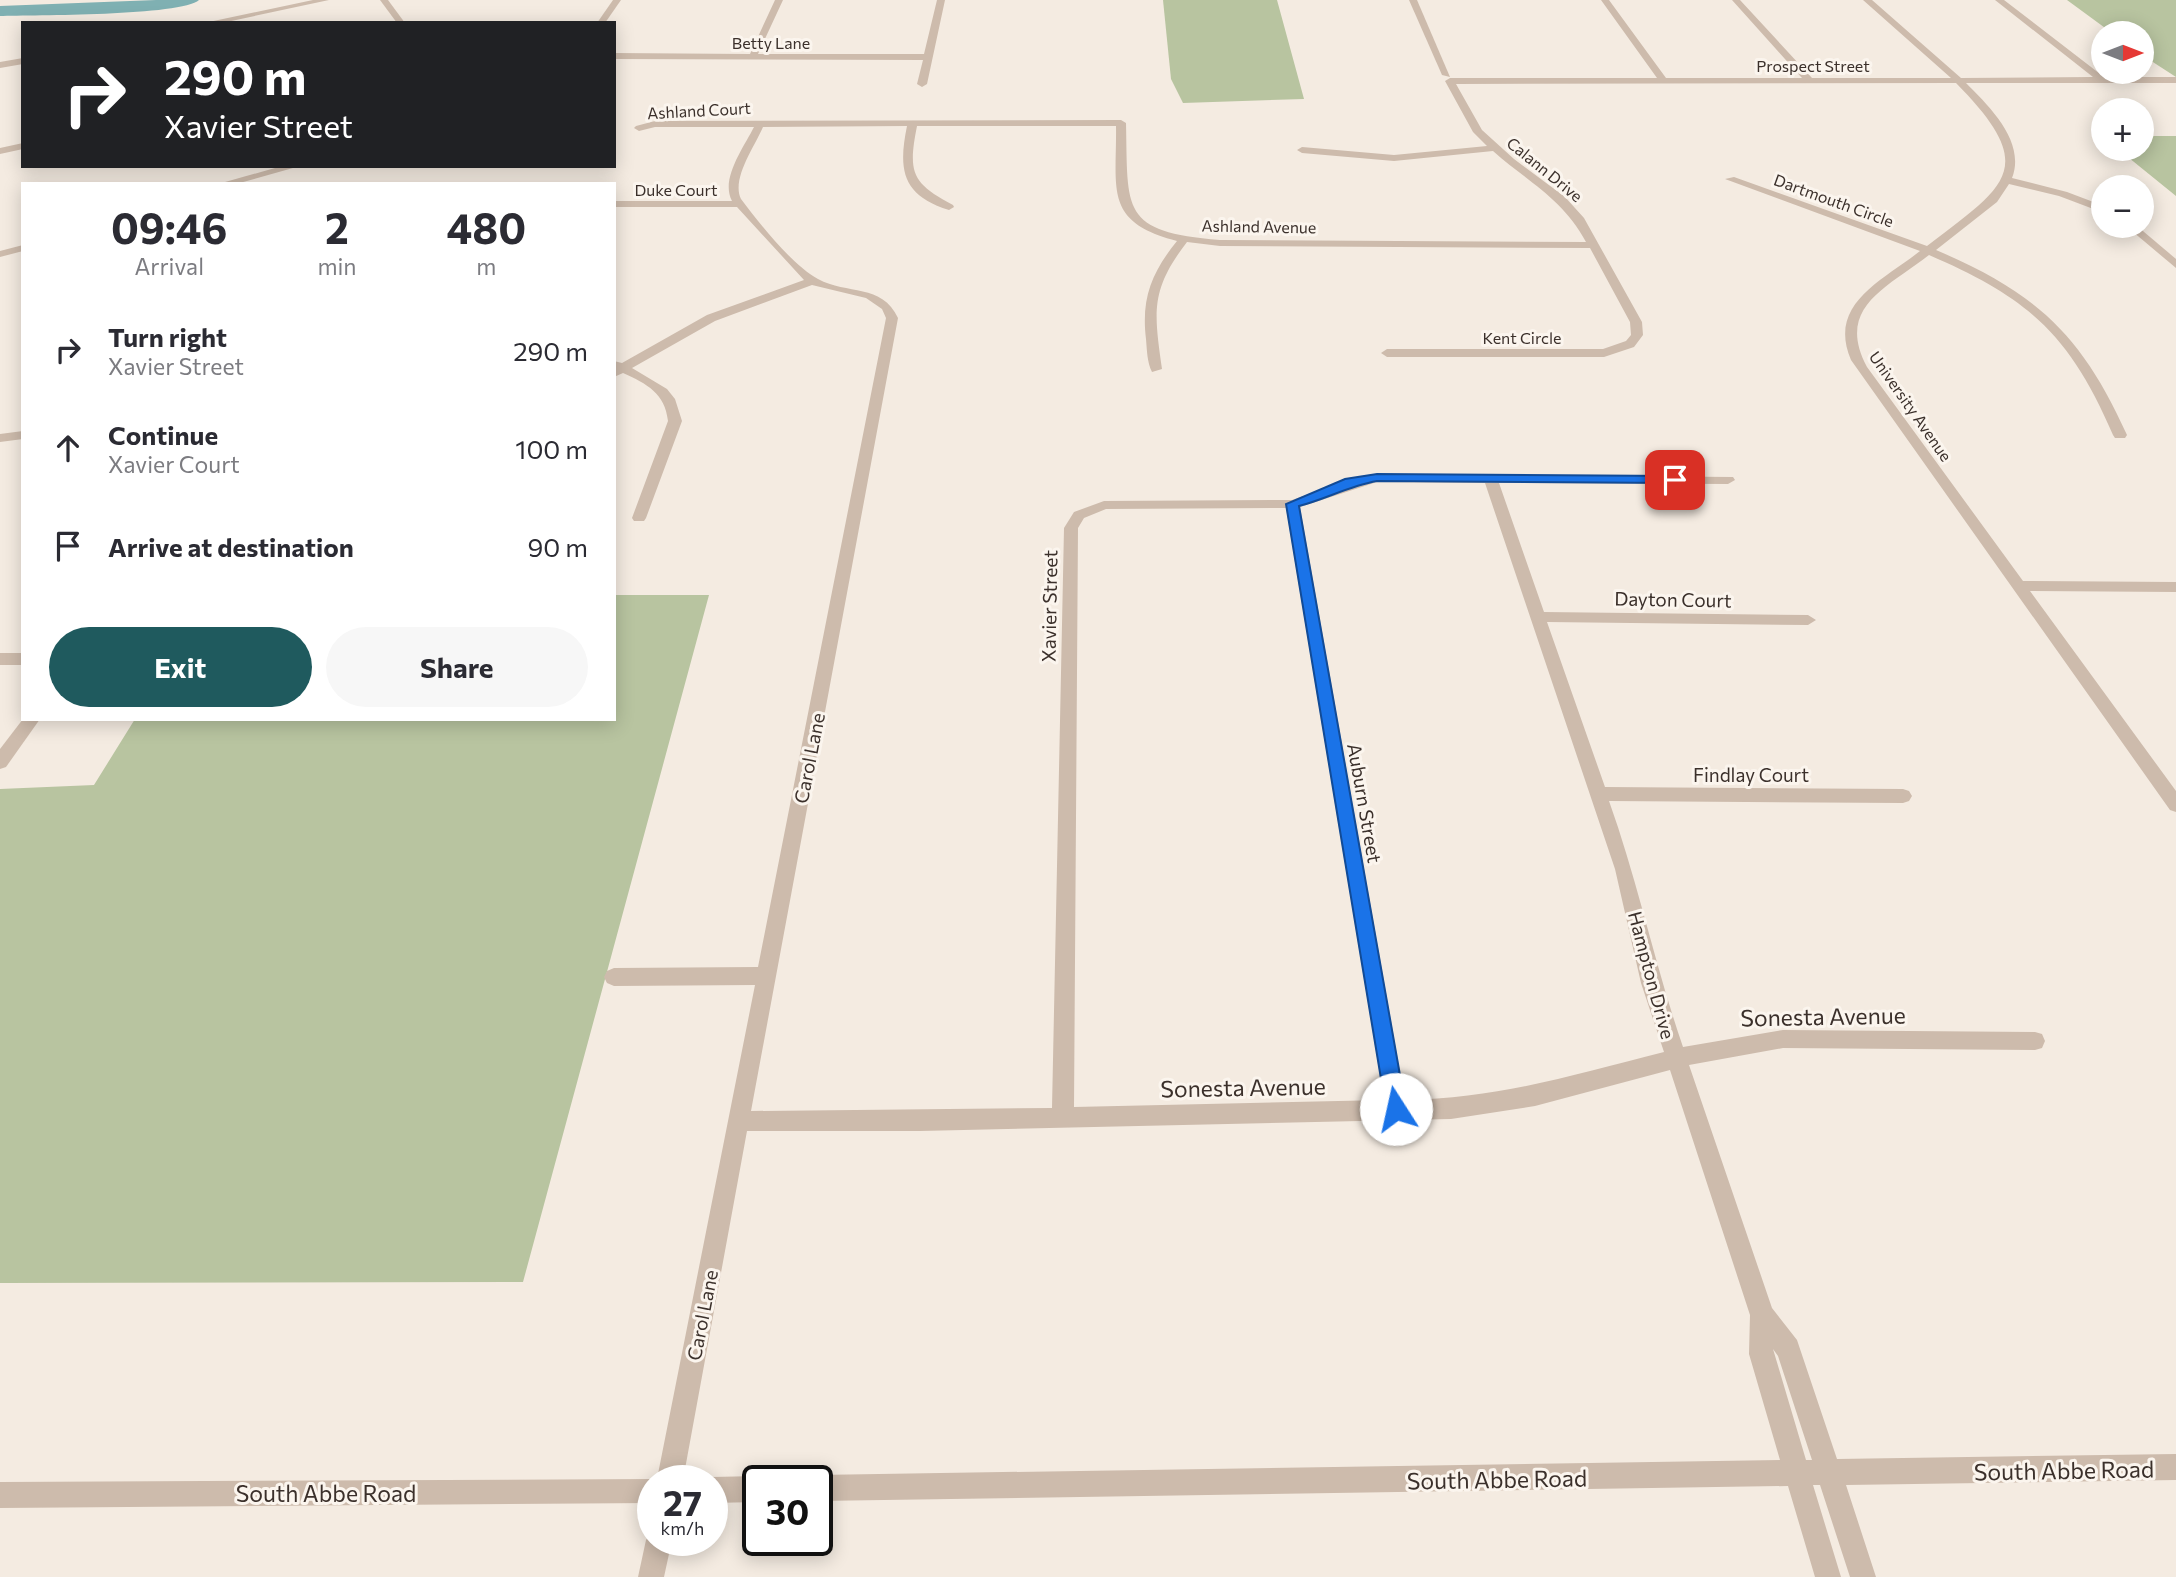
<!DOCTYPE html>
<meta charset="utf-8">
<style>
body{margin:0;font-family:Commissioner,sans-serif;background:#f7f7f7;color:#2b2b33;height:100vh;display:flex;flex-direction:column;font-size:26px;white-space:nowrap}
*{box-sizing:border-box;margin:0}
p{font-size:23px;color:#7c7c81}
.icon{flex:none;width:38px;height:38px;fill:none;stroke:currentColor;stroke-width:2;stroke-linecap:round;stroke-linejoin:round}
.map{position:relative;flex:1;overflow:hidden}
.details{position:absolute;left:21px;top:182px;width:595px;height:539px;display:flex;flex-direction:column;background:#fff;border-radius:0px;box-shadow:0 4px 18px #0003}
.details>*{flex:none}
.banner{position:absolute;left:21px;top:21px;width:595px;height:147px;border-radius:0px;box-shadow:0 4px 18px #0003;background:#202124;color:#fff;overflow:hidden}
.needle{width:46px;rotate:90deg}
.fabs{position:absolute;left:2091px;top:21px;display:grid;gap:14px}
.fabs a{display:grid;place-items:center;width:63px;height:63px;border-radius:50%;background:#fff;box-shadow:0 4px 18px #0003;font-size:35px}
.speed{position:absolute;left:637px;top:1465px;display:flex;gap:14px;font-size:35px;font-weight:700;text-align:center}
.speed>*{display:grid;place-content:center;width:91px;height:91px;border-radius:50%;background:#fff;box-shadow:0 4px 18px #0003;line-height:1}
.speed small{font-size:18px;font-weight:400}
.speed .limit{border:4px solid #111;border-radius:10px;background:#fff;color:#111}
.pin{position:absolute;display:grid;place-items:center;width:60px;height:60px;color:#fff;margin:-30px;border-radius:14px;box-shadow:0 4px 10px #0006}
.me{position:absolute;width:77px;margin:-38px;rotate:350deg;stroke-linejoin:round;filter:drop-shadow(0 0 5px #0008)}
.turn{display:flex;align-items:center;gap:24px;height:147px;padding:0 28px;font-size:32px}
.turn .icon{width:91px;height:91px;stroke-width:2.5}
.turn b{display:block;font-size:49px;line-height:60px}
.eta{display:flex;justify-content:space-evenly;align-items:center;height:119px;text-align:center}
.eta b{font-size:42px;font-weight:700;line-height:49px}
.primary-button{display:flex;gap:14px;margin-top:auto;padding:14px 28px}
.primary-button a{flex:1;height:80px;border-radius:42px;background:#1f5a5e;color:#fff;font-size:28px;font-weight:700;line-height:80px;text-align:center}
.primary-button a+a{background:#f7f7f7;color:#2b2b33}
ul{padding:0;list-style:none}
li{display:flex;align-items:center;gap:21px;height:98px;padding:0 28px}
li div{flex:1}
li b{display:block;font-size:26px}
li em{font-style:normal}
.map>svg:first-child{display:block}
.green{fill:#b8c4a0}
.lines{fill:none;stroke-linecap:round;stroke-linejoin:round}
.river{fill:#7fb0b2;fill-rule:evenodd}
.minor{fill:#cdbbac;fill-rule:evenodd}
.route{fill:#1a73e8;stroke:#114b97;stroke-width:2}
.labels{text-anchor:middle;dominant-baseline:central;stroke-width:6;stroke-linejoin:round;paint-order:stroke}
.far-street-label{font-size:16px;fill:#3b302b;stroke:#fbf5ee}
.street-label{font-size:19px;fill:#3b302b;stroke:#fbf5ee}
.near-street-label{font-size:23px;fill:#3b302b;stroke:#fbf5ee}
</style>
<div class="map">
<svg width="2176" height="1577" viewBox="0 0 2176 1577">
<rect width="100%" height="100%" fill="#f4ebe1"/>
<g class="green">
<path d="M 1163,0 L 1277,0 L 1304,99 L 1183,103 L 1171,79 Z"/>
<path d="M 2067,0 L 2176,0 L 2176,77 L 2142,55 L 2142,33 L 2112,33 Z"/>
<path d="M 2142,136 L 2176,136 L 2176,196 L 2118,149 L 2142,149 Z"/>
<path d="M 614,595 L 709,595 L 523,1282 L 0,1283 L 0,789 L 94,785 L 135,719 L 614,719 Z"/>
</g>
<g class="lines">
<path class="river" d="M 156,0 L 199,0 C 182,16 32,15 0,16 L 0,6 Z"/>
<g class="minor">
<path d="M 313,0 L 329,0 L 222,23 L 204,23 Z"/>
<path d="M 380,0 L 388,0 L 405,23 L 397,23 Z"/>
<path d="M 613,0 L 621,0 L 605,23 L 597,23 Z"/>
<path d="M 775,0 L 783,0 L 758,54 L 924,54 L 937,0 L 945,0 L 927,84 L 922,87 L 917,84 L 923,60 L 614,59 L 614,53 L 750,54 Z"/>
<path d="M 1409,0 L 1417,0 L 1450,77 L 1442,75 Z"/>
<path d="M 1601,0 L 1609,0 L 1666,78 L 1802,78 L 1732,0 L 1740,0 L 1812,78 L 1951,78 L 1863,0 L 1872,0 L 1961,78 L 2093,77 L 1995,0 L 2004,0 L 2104,77 L 2176,77 L 2176,83 L 1966,83 C 1990,107 2026,142 2012,178 L 2067,192 L 2104,206 L 2104,213 L 2059,196 L 2009,184 L 1997,202 L 1936,250 C 2037,293 2082,335 2127,435 L 2125,438 L 2115,438 L 2113,435 C 2070,335 2029,298 1929,255 C 1887,288 1835,307 1867,367 L 2023,581 L 2176,582 L 2176,592 L 2030,591 L 2176,791 L 2176,812 L 2170,810 L 1851,360 C 1827,304 1882,281 1920,251 L 1725,179 L 1734,177 L 1927,246 C 2006,185 2041,169 1956,83 L 1456,84 L 1482,130 L 1514,159 L 1565,197 L 1584,218 L 1642,322 L 1643,335 L 1634,347 L 1604,357 L 1387,357 L 1381,353 L 1387,349 L 1603,349 L 1626,341 L 1631,335 L 1630,322 L 1590,248 L 1220,246 L 1187,242 C 1150,290 1154,312 1162,369 L 1152,372 C 1147,362 1147,350 1146,339 C 1141,298 1152,272 1177,241 C 1103,222 1117,189 1116,126 L 917,126 C 908,172 911,183 953,205 L 954,207 L 949,210 C 902,195 898,170 907,126 L 763,127 C 755,146 731,179 741,199 C 760,224 791,264 818,279 C 847,295 882,283 898,318 L 751,1111 L 1052,1108 L 1064,528 L 1074,512 L 1104,501 L 1292,500 L 1350,479 L 1377,474 L 1733,477 L 1735,480 L 1728,484 L 1499,483 L 1544,612 L 1808,615 L 1816,620 L 1808,625 L 1547,622 L 1605,787 L 1903,789 L 1909,791 L 1912,796 L 1909,801 L 1903,803 L 1609,801 C 1638,882 1655,966 1683,1047 L 1783,1030 L 2035,1032 L 2042,1034 L 2045,1041 L 2042,1048 L 2035,1050 L 1783,1048 L 1689,1065 L 1772,1308 L 1797,1340 L 1837,1459 L 2176,1454 L 2176,1480 L 1846,1485 L 1876,1577 L 1850,1577 L 1820,1485 L 1813,1485 L 1841,1577 L 1815,1577 L 1788,1486 L 817,1501 L 817,1480 L 807,1480 L 817,1475 L 1780,1460 L 1749,1354 L 1750,1315 L 1670,1070 L 1535,1106 L 1451,1119 L 920,1131 L 747,1131 L 683,1480 L 653,1480 L 653,1503 L 0,1508 L 0,1482 L 657,1479 L 755,985 L 614,986 L 607,983 L 604,977 L 607,971 L 614,968 L 758,967 L 886,318 L 882,309 L 866,298 L 812,285 L 715,321 L 632,368 L 667,389 L 675,399 L 682,421 L 646,518 L 644,521 L 634,521 L 632,518 L 668,421 C 665,393 647,384 623,373 L 614,377 L 614,361 L 622,363 L 707,315 L 804,280 L 737,207 L 614,207 L 614,201 L 732,201 C 720,179 744,147 754,127 L 655,127 L 639,131 L 634,128 L 636,126 L 655,121 L 1121,120 L 1126,123 C 1128,210 1120,232 1220,240 L 1586,242 C 1563,199 1528,182 1493,151 L 1394,161 L 1302,153 L 1297,150 L 1302,147 L 1394,155 L 1487,146 L 1473,132 L 1445,81 L 1450,78 L 1657,78 ZM 1377,482 L 1485,483 L 1615,869 L 1641,983 L 1664,1052 C 1572,1075 1501,1098 1405,1100 L 1300,507 ZM 1286,508 L 1384,1100 L 1074,1107 L 1078,528 L 1084,518 L 1106,509 ZM 1773,1349 L 1778,1356 L 1812,1460 L 1806,1460 Z"/>
<path d="M 23,58 L 23,64 L 0,68 L 0,62 Z"/>
<path d="M 23,143 L 23,149 L 0,154 L 0,148 Z"/>
<path d="M 282,166 L 300,166 L 236,184 L 218,184 Z"/>
<path d="M 2126,226 L 2137,226 L 2176,259 L 2176,268 Z"/>
<path d="M 23,245 L 23,251 L 0,257 L 0,251 Z"/>
<path d="M 23,431 L 23,439 L 0,442 L 0,434 Z"/>
<rect x="0" y="653" width="23" height="12"/>
<path d="M 23,719 L 40,719 L 6,767 L 0,769 L 0,749 Z"/>
<path d="M 758,1476 L 767,1480 L 758,1480 L 758,1502 L 712,1503 L 712,1480 L 704,1480 L 712,1477 Z"/>
<path d="M 653,1529 L 653,1540 L 672,1540 L 664,1577 L 638,1577 L 646,1540 Z"/>
</g>
</g>
<path class="route" d="M 1377,474 L 1675,476 L 1682,480 L 1675,483 L 1377,481 C 1349,486 1326,499 1299,506 L 1406,1109 L 1403,1116 L 1396,1118 L 1389,1116 L 1386,1109 L 1286,504 L 1345,479 Z"/>
<g class="labels">
<g class="far-street-label">
<text x="771" y="42">Betty Lane</text>
<text x="1813" y="65">Prospect Street</text>
<text transform="translate(699 110) rotate(-3)">Ashland Court</text>
<text transform="translate(1545 169) rotate(39)">Calann Drive</text>
<text x="676" y="189">Duke Court</text>
<text transform="translate(1834 200) rotate(20)">Dartmouth Circle</text>
<text transform="translate(1259 226) rotate(1)">Ashland Avenue</text>
<text x="1522" y="337">Kent Circle</text>
<text transform="translate(1911 406) rotate(55)">University Avenue</text>
</g>
<g class="street-label">
<text transform="translate(1673 599) rotate(1)">Dayton Court</text>
<text transform="translate(1049 606) rotate(-89)">Xavier Street</text>
<text transform="translate(809 758) rotate(-79)">Carol Lane</text>
<text x="1751" y="774">Findlay Court</text>
<text transform="translate(1365 803) rotate(80)">Auburn Street</text>
<text transform="translate(1652 975) rotate(75)">Hampton Drive</text>
<text transform="translate(702 1315) rotate(-79)">Carol Lane</text>
</g>
<g class="near-street-label">
<text transform="translate(1823 1016) rotate(-1)">Sonesta Avenue</text>
<text transform="translate(1243 1087) rotate(-1)">Sonesta Avenue</text>
<text transform="translate(2064 1470) rotate(-1)">South Abbe Road</text>
<text transform="translate(1497 1479) rotate(-1)">South Abbe Road</text>
<text x="326" y="1493">South Abbe Road</text>
</g>
</g>
</svg>
<div class="fabs">
<a><svg class="needle" viewBox="-14 -14 28 28"><path d="M0-13l5 13h-10z" fill="#e53935"/><path d="M0 13l5-13h-10z" fill="#7c7c81"/></svg></a>
<a>+</a>
<a>−</a>
</div>
<div class="speed"><div>27<small>km/h</small></div><div class="limit">30</div></div>
<div class="pin" style="left:1675px;top:480px;background:#d93025"><svg class="icon" aria-label="arrive" viewBox="0 0 24 24"><path d="M6 21V4h12l-3 4 3 4H6"/></svg></div>
<svg class="me" style="left:1396px;top:1109px" viewBox="-20 -20 40 40"><circle r="19" fill="#fff"/><path d="M0-13L10 11 0 6-10 11z" fill="#1a73e8"/></svg>
<div class="banner">
<div class="turn"><svg class="icon" aria-label="right" viewBox="0 0 24 24"><path d="M7 20v-9h11M14 6l5 5-5 5"/></svg><div><b>290 m</b>Xavier Street</div></div>
</div>
<section class="details">
<div class="eta">
<div><b>09:46</b><p>Arrival</p></div>
<div><b>2</b><p>min</p></div>
<div><b>480</b><p>m</p></div>
</div>
<ul>
<li><svg class="icon" aria-label="right" viewBox="0 0 24 24"><path d="M7 20v-9h11M14 6l5 5-5 5"/></svg><div><b>Turn right</b><p>Xavier Street</p></div><em>290 m</em></li>
<li><svg class="icon" aria-label="ahead" viewBox="0 0 24 24"><path d="M12 20V5M6 11l6-6 6 6"/></svg><div><b>Continue</b><p>Xavier Court</p></div><em>100 m</em></li>
<li><svg class="icon" aria-label="arrive" viewBox="0 0 24 24"><path d="M6 21V4h12l-3 4 3 4H6"/></svg><div><b>Arrive at destination</b></div><em>90 m</em></li>
</ul>
<div class="primary-button"><a>Exit</a><a>Share</a></div>
</section>
</div>
